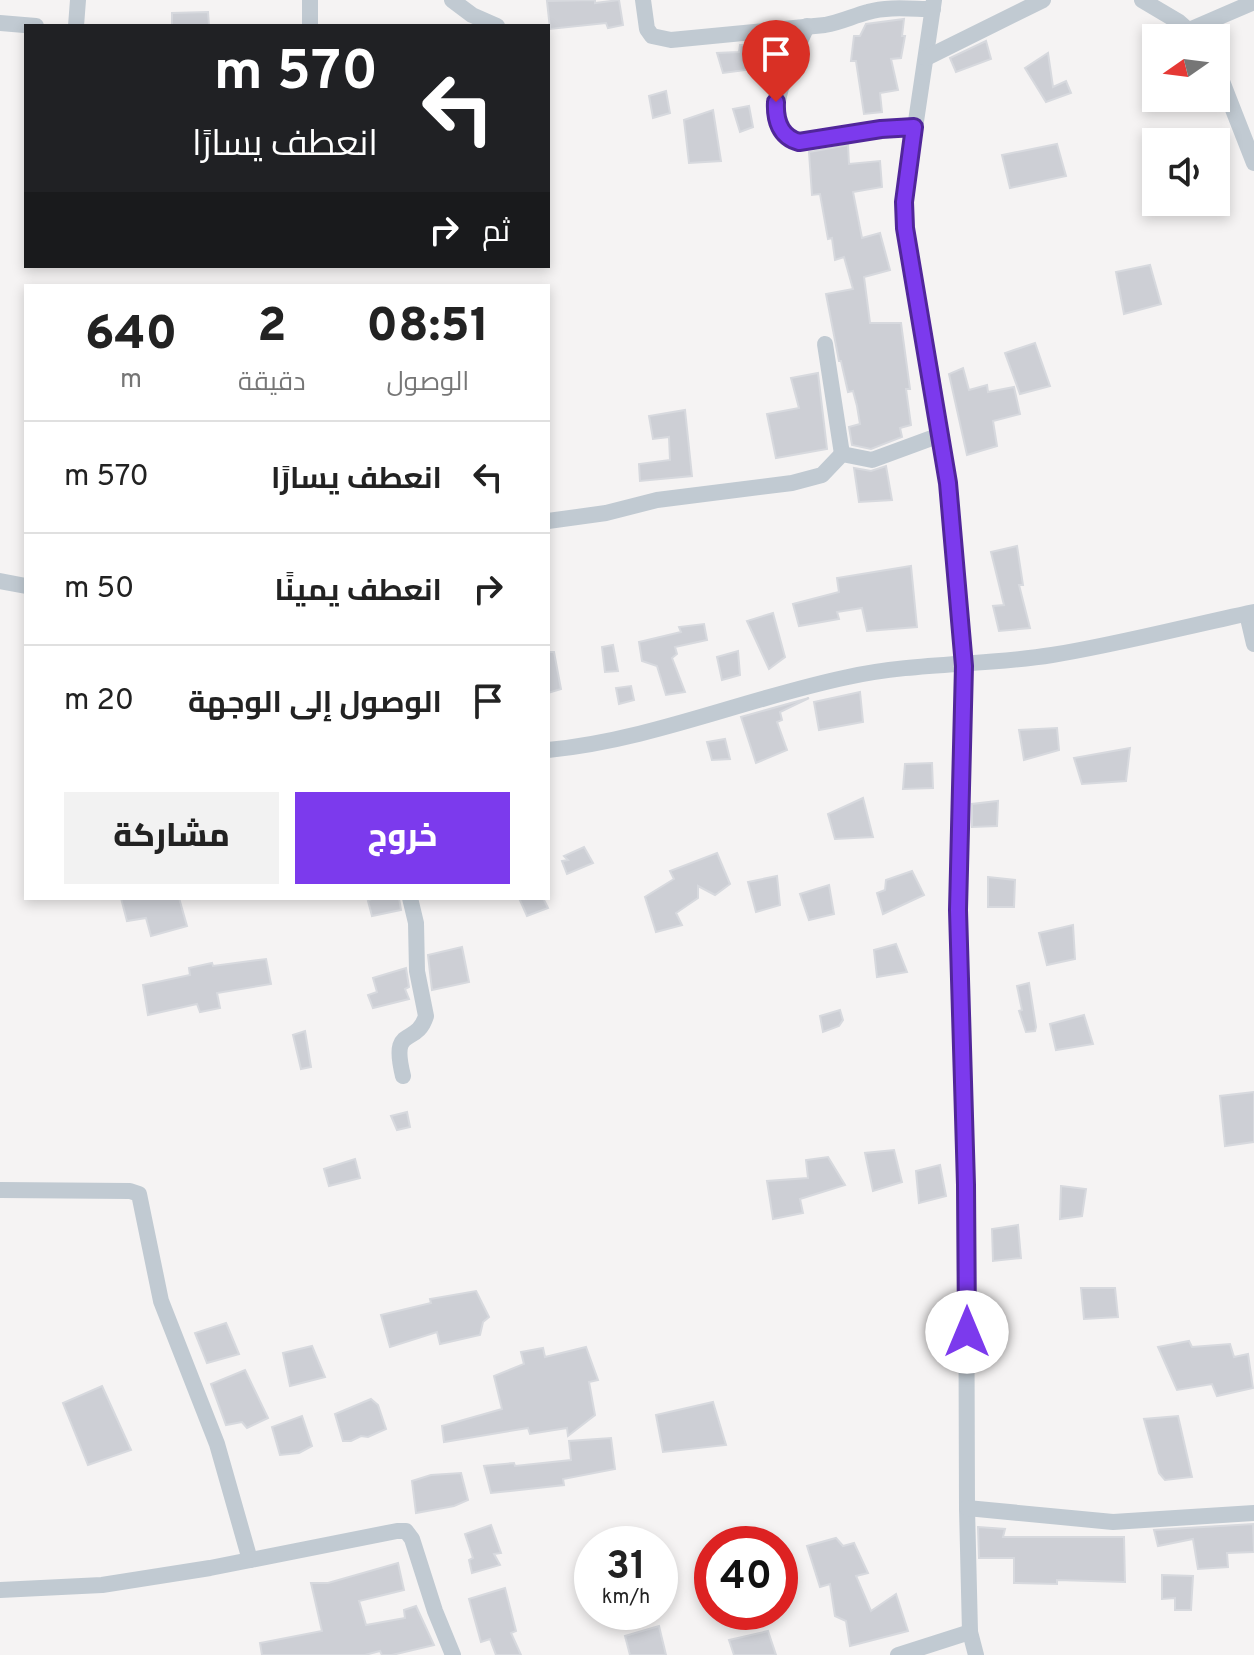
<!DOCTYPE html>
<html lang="ar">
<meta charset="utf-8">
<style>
body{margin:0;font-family:Overpass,Cairo,sans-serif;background:#f2f2f2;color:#222;direction:rtl;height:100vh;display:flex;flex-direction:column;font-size:30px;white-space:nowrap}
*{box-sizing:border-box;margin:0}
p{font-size:26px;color:#767676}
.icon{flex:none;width:44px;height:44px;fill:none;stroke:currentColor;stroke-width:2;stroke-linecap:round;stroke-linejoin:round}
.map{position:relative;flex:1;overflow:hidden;direction:ltr}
.sheet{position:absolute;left:24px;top:284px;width:526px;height:616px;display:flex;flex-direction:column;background:#fff;border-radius:0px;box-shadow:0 4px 12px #0003;direction:rtl}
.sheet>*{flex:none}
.guide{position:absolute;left:24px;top:24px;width:526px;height:244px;border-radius:0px;box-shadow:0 4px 12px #0003;direction:rtl;background:#202124;color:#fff;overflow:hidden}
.needle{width:52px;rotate:256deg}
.controls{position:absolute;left:1142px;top:24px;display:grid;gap:16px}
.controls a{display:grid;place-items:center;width:88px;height:88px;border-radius:0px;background:#fff;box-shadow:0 4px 12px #0003;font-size:40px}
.speed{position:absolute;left:574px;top:1526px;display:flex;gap:16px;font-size:40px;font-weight:700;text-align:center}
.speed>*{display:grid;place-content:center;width:104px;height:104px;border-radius:50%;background:#fff;box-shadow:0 4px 12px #0003;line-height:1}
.speed small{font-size:20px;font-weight:400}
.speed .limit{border:12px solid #d22;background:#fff;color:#111}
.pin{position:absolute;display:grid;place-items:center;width:68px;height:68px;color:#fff;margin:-82px -34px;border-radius:50% 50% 50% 0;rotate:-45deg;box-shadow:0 0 8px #0007}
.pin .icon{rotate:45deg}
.me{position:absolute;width:88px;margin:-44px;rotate:0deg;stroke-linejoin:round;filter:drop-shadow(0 0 6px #0008)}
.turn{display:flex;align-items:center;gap:28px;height:168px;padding:0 40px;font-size:36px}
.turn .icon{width:104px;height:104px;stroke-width:2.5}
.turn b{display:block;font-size:56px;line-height:68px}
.then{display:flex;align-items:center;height:76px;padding:0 40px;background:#0003;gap:16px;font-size:30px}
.eta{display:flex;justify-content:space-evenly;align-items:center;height:136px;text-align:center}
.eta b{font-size:48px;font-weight:800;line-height:56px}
.cta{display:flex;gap:16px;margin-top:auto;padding:16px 40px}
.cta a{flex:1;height:92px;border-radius:0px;background:#7c3aed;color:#fff;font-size:32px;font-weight:800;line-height:92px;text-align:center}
.cta a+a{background:#f2f2f2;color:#222}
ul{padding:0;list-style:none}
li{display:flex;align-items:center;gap:24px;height:112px;padding:0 40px;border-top:2px solid #e0e0e0}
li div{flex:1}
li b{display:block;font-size:30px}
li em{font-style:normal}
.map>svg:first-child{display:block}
.building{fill:#cdcfd5;stroke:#d7d9de;stroke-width:2}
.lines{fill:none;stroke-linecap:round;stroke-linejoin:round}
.minor{stroke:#c1cad2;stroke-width:16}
.route-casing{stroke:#51269a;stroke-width:20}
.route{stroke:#7c3aed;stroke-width:14}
</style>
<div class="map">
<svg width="1254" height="1655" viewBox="0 0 1254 1655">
<rect width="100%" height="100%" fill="#f5f3f3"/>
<g class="building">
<path d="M 595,0 L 595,3 L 619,0 L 623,25 L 608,28 L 606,23 L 550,29 L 547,1 Z"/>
<path d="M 208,12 L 209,26 L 172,26 L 172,13 Z"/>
<path d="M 904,19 L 902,36 L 905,36 L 901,58 L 891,59 L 898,90 L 880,93 L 882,112 L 864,114 L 856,61 L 851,61 L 854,36 L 860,36 L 866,24 Z"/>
<path d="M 986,41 L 991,59 L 956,72 L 950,58 Z"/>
<path d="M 740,45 L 753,45 L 754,69 L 723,73 L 717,53 L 739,52 Z"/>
<path d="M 1048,53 L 1053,87 L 1066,81 L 1071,93 L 1046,102 L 1025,68 Z"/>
<path d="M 666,91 L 670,113 L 653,118 L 649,96 Z"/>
<path d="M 749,106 L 753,127 L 740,132 L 733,109 Z"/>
<path d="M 713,110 L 721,161 L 689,163 L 684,120 Z"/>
<path d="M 1057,144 L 1066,176 L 1010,188 L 1002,155 Z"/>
<path d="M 848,145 L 849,164 L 880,161 L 882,187 L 853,192 L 862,238 L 880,233 L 890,270 L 864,277 L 870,323 L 901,323 L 910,389 L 906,389 L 911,425 L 900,428 L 902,437 L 871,449 L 852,445 L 849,427 L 860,424 L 857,406 L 853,391 L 848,392 L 841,361 L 839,361 L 826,294 L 853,289 L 844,257 L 835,260 L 832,238 L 828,239 L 820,194 L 812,195 L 809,152 Z"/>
<path d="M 1150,265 L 1161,304 L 1124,314 L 1116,272 Z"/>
<path d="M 1035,343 L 1050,386 L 1020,394 L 1005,353 Z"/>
<path d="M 963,368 L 969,390 L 987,385 L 988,392 L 1014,387 L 1020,414 L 993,421 L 997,446 L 967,455 L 949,374 Z"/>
<path d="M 818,373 L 827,449 L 776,458 L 767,414 L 799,408 L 791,378 Z"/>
<path d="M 685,410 L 692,476 L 640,481 L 639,464 L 670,460 L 669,437 L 653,439 L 649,416 Z"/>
<path d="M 886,466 L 892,500 L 859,502 L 854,468 L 871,471 Z"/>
<path d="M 1017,546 L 1023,585 L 1019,585 L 1030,628 L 999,631 L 993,606 L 1004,605 L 991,552 Z"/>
<path d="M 911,566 L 917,627 L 867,631 L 862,608 L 837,612 L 839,619 L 799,626 L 793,604 L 839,592 L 837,578 Z"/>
<path d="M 773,613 L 785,657 L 769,669 L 747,621 Z"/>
<path d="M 704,624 L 707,640 L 675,647 L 677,654 L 672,658 L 685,692 L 666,695 L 657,666 L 642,661 L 639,642 L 681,632 L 679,627 Z"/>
<path d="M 613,645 L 618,671 L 605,672 L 602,647 Z"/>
<path d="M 738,651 L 740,675 L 722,680 L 717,657 Z"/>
<path d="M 548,652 L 554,652 L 561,689 L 548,693 Z"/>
<path d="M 631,686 L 634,700 L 619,704 L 616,688 Z"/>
<path d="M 860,692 L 863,722 L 819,730 L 814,702 Z"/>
<path d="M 809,698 L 780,712 L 782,720 L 777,722 L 787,750 L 756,763 L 741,717 Z"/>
<path d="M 1057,728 L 1059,750 L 1024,760 L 1019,730 Z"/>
<path d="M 725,739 L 730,759 L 712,760 L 707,742 Z"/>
<path d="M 1130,748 L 1126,781 L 1082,784 L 1074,758 Z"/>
<path d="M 932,763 L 933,788 L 903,789 L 905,764 Z"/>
<path d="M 863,798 L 873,837 L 835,839 L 828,814 Z"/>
<path d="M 998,801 L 997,826 L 972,827 L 972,804 Z"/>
<path d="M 584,847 L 593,863 L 567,874 L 562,861 L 568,860 L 564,856 Z"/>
<path d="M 717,853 L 730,884 L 715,895 L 698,886 L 698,898 L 676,913 L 682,925 L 656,932 L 645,897 L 674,879 L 670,871 Z"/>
<path d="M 912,871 L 924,895 L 883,914 L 877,893 L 885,890 L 886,880 Z"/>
<path d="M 777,876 L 780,905 L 756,912 L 748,882 Z"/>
<path d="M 988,877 L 1015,880 L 1014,907 L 988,907 Z"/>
<path d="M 829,885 L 834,914 L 809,920 L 800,894 Z"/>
<path d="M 121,898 L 179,898 L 187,926 L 151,936 L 146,918 L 127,921 Z"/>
<path d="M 373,898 L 399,898 L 401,910 L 372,916 L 368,901 Z"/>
<path d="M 519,898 L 543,898 L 548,908 L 527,916 Z"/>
<path d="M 1073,925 L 1075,959 L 1047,965 L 1039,933 Z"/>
<path d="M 896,944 L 907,972 L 877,977 L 874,950 Z"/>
<path d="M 462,947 L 469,982 L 432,990 L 428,955 Z"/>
<path d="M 266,959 L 271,984 L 217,993 L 220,1008 L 200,1012 L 197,1004 L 148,1015 L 143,985 L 190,975 L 189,968 L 212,963 L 213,966 Z"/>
<path d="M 406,968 L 409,987 L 405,989 L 409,999 L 373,1008 L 368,995 L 377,992 L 373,978 Z"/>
<path d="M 1029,983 L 1036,1027 L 1035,1031 L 1026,1032 L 1019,1011 L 1022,1010 L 1017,986 Z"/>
<path d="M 840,1010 L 843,1020 L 839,1026 L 823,1032 L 820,1016 Z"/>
<path d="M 1084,1015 L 1093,1044 L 1056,1050 L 1050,1024 Z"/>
<path d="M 305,1031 L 311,1067 L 301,1069 L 293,1035 Z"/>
<path d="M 1254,1092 L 1254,1142 L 1225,1146 L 1220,1096 Z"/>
<path d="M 407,1112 L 410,1127 L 397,1130 L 391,1116 Z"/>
<path d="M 894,1150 L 902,1182 L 873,1191 L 865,1153 Z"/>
<path d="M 828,1157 L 845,1185 L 800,1199 L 803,1213 L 773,1219 L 767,1181 L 808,1178 L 806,1160 Z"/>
<path d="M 355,1159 L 360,1178 L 329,1186 L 324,1169 Z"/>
<path d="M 940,1165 L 946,1196 L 919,1203 L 916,1171 Z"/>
<path d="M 1061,1186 L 1086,1189 L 1082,1216 L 1060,1219 Z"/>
<path d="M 1018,1225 L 1021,1258 L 993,1261 L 992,1229 Z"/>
<path d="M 1081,1288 L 1115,1288 L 1118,1317 L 1084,1319 Z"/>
<path d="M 476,1291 L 489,1317 L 483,1322 L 480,1335 L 440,1344 L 437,1332 L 390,1347 L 381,1315 L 431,1303 L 430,1299 Z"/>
<path d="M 226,1323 L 239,1354 L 207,1363 L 195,1333 Z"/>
<path d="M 1189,1341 L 1192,1347 L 1230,1344 L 1234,1357 L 1248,1354 L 1253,1388 L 1217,1396 L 1212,1384 L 1177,1390 L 1158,1347 Z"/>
<path d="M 312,1346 L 325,1377 L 290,1386 L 283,1353 Z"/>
<path d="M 586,1347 L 598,1380 L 589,1382 L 595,1415 L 568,1436 L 567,1428 L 530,1434 L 528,1428 L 444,1442 L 442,1426 L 502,1409 L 494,1376 L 524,1364 L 521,1352 L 543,1348 L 545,1357 Z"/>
<path d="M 245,1370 L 268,1418 L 247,1428 L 242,1422 L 226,1425 L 211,1384 Z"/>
<path d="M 102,1386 L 131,1450 L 88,1465 L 63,1403 Z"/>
<path d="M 371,1399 L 378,1405 L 386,1429 L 368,1437 L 361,1436 L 351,1441 L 343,1441 L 335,1414 Z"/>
<path d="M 713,1402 L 726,1445 L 663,1452 L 656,1415 Z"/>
<path d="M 302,1416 L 312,1446 L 299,1453 L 280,1455 L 272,1427 Z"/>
<path d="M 1178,1416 L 1192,1477 L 1165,1480 L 1159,1473 L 1144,1419 Z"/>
<path d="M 611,1438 L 615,1469 L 563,1479 L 564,1485 L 491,1493 L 484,1466 L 514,1463 L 515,1466 L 571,1460 L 569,1441 Z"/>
<path d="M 461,1473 L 468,1500 L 454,1506 L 416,1513 L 412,1481 L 431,1475 Z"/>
<path d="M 1253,1524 L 1254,1552 L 1227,1553 L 1228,1567 L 1198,1569 L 1193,1539 L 1158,1546 L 1154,1530 Z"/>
<path d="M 491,1525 L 501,1553 L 494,1554 L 500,1565 L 472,1573 L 469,1560 L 473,1558 L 465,1534 Z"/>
<path d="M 978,1527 L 1005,1529 L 1003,1537 L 1124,1537 L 1125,1582 L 1057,1580 L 1057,1584 L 1014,1583 L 1014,1558 L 979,1558 Z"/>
<path d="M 836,1538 L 843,1546 L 854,1543 L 868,1573 L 856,1576 L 871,1611 L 896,1594 L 908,1631 L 850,1646 L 846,1621 L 835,1616 L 830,1584 L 820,1587 L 807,1546 Z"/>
<path d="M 398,1563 L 404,1590 L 359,1601 L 366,1625 L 405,1618 L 404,1610 L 416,1606 L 434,1645 L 392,1655 L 382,1655 L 380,1651 L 365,1655 L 262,1655 L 260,1643 L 322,1631 L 311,1583 L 328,1583 Z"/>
<path d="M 1162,1575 L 1193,1576 L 1191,1610 L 1175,1610 L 1175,1598 L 1162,1599 Z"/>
<path d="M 505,1588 L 516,1631 L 511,1633 L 521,1655 L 496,1655 L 490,1639 L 481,1642 L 469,1599 Z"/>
<path d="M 659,1626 L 666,1655 L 630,1655 L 625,1636 Z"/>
<path d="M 768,1631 L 776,1655 L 734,1655 L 729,1640 Z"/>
</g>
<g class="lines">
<g class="minor">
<path d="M 452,0 L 472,15 L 497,26"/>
<path d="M 643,0 L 647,29 L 652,36 L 671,40 L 825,25 C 841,22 853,16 868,12 C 888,6 912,9 933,9"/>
<path d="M 934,0 L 904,202 L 908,253 L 931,371 L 948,483 L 964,666 L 958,910 L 966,1185 L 967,1508 L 970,1632 L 976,1655"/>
<path d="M 1142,0 L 1179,22 L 1196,37"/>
<path d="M 0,23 L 36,26"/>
<path d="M 76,26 L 78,0"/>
<path d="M 310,26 L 310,0"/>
<path d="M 807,26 C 795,55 751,128 799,142 L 881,129 L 914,127"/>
<path d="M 1189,30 L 1254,2"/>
<path d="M 926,58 L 1043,0"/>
<path d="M 1216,66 L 1254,163"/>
<path d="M 825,344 L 842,454"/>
<path d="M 548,521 L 606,513 L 657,500 L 792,483 L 822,475 L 842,454 L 872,460 L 940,435"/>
<path d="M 0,581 L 26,586"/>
<path d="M 1247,614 L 1254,644"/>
<path d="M 548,750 C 651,740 747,698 848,677 C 915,662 984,666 1052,655 C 1120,644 1187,626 1254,612"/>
<path d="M 403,1076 C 390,1023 416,1048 426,1016 L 417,971 L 416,923 L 410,898"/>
<path d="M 0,1190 L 130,1191 L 139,1194 L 161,1301 L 217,1444 L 250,1560"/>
<path d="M 967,1508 L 1113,1522 L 1254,1513"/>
<path d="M 0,1590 L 102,1585 L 210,1568 L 397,1531 L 406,1531 L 412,1539 L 435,1611 L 453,1655"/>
<path d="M 898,1655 L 970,1632"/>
</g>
</g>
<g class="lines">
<defs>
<path id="route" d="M 776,102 C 775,120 780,137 799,142 L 881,129 L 914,127 L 904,202 L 905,228 L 948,483 L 964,666 L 958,910 L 966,1185 L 967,1332"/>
</defs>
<use href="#route" class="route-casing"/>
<use href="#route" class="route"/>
</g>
</svg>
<div class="controls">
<a><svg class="needle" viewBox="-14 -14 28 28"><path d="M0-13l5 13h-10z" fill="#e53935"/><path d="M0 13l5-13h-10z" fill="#767676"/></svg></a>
<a><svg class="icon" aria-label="sound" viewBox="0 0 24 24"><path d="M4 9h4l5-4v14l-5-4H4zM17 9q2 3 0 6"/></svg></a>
</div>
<div class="speed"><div>31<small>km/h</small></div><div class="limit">40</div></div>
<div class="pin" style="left:776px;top:102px;background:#d93025"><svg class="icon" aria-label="arrive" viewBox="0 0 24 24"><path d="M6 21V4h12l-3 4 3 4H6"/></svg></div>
<svg class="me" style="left:967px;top:1332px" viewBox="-20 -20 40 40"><circle r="19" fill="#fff"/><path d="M0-13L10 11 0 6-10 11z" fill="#7c3aed"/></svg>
<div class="guide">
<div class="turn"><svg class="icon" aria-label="left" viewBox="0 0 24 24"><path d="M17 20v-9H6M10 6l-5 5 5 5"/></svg><div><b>570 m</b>انعطف يسارًا</div></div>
<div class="then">ثم<svg class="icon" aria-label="right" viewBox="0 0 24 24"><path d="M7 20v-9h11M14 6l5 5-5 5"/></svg></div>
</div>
<section class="sheet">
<div class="eta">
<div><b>08:51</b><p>الوصول</p></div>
<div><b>2</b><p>دقيقة</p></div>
<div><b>640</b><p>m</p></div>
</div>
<ul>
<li><svg class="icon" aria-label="left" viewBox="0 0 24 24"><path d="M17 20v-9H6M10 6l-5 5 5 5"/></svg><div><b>انعطف يسارًا</b></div><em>570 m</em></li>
<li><svg class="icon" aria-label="right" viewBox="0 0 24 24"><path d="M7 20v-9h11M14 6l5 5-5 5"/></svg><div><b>انعطف يمينًا</b></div><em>50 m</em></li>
<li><svg class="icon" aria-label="arrive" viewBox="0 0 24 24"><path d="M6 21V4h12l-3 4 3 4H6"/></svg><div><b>الوصول إلى الوجهة</b></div><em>20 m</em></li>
</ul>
<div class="cta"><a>خروج</a><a>مشاركة</a></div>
</section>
</div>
